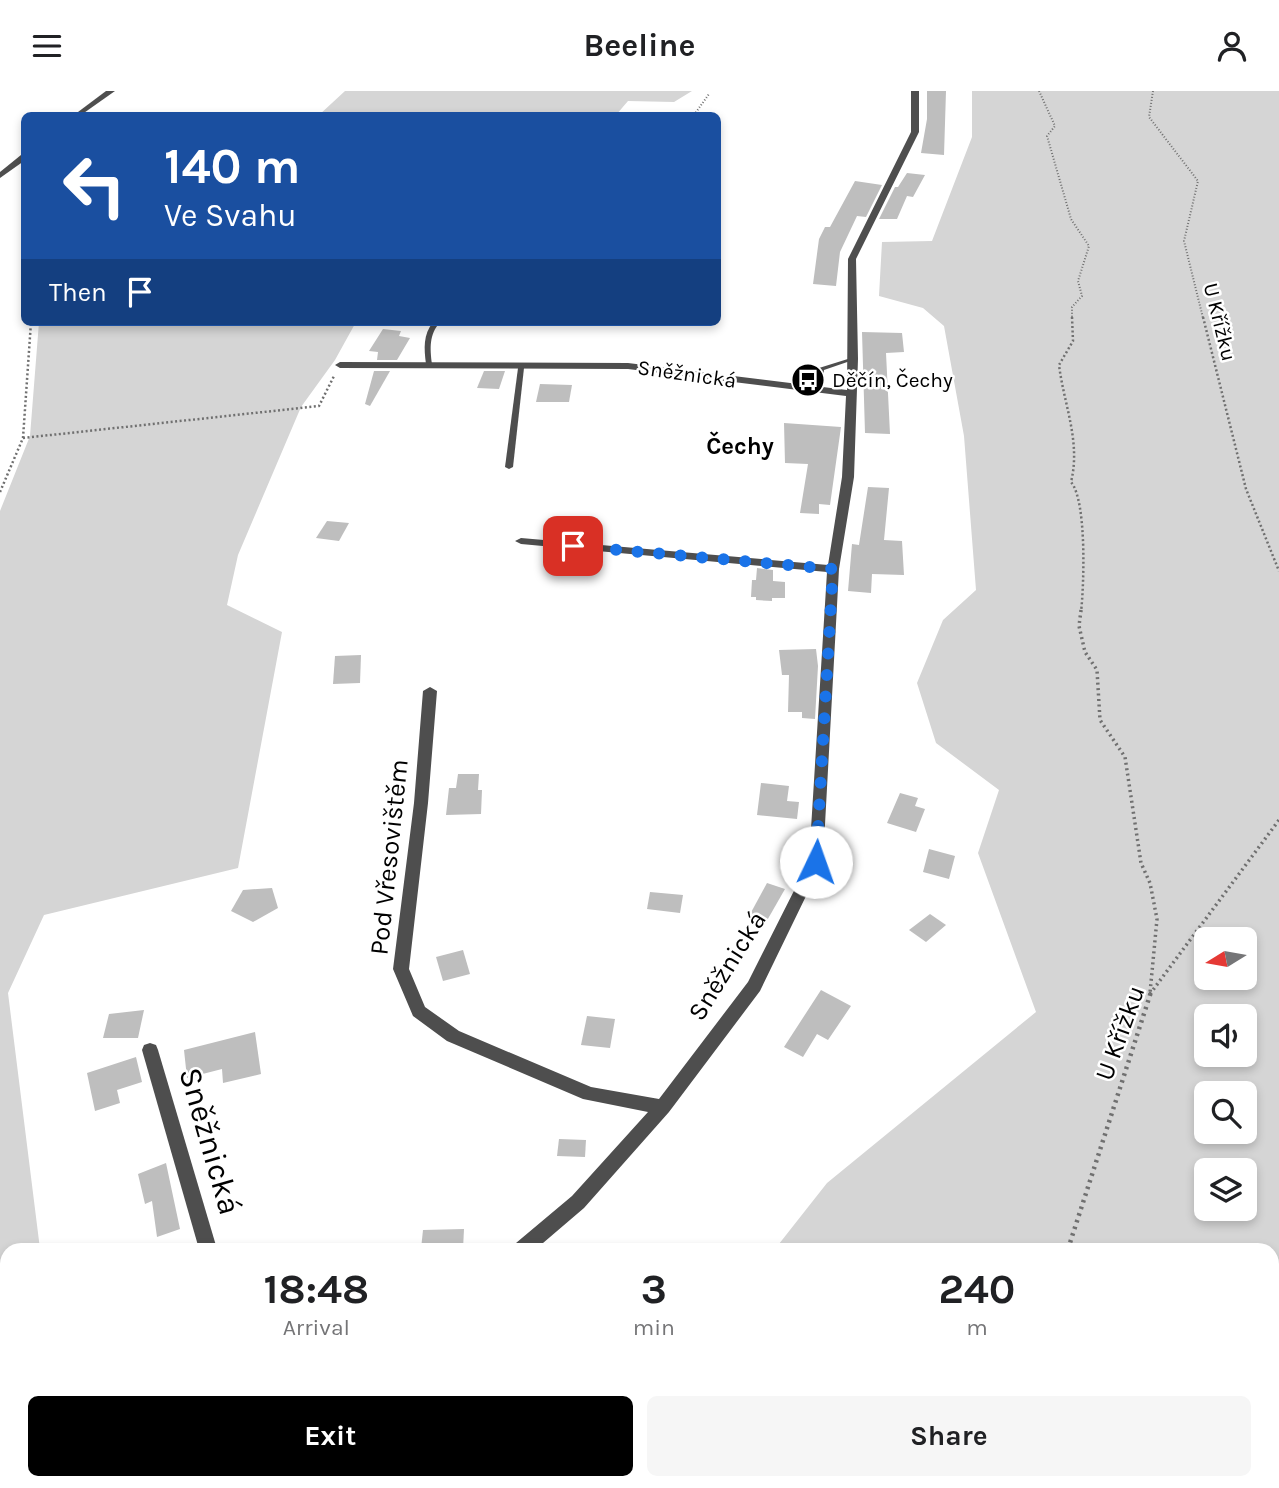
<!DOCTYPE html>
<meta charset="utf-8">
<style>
body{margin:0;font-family:Karla,sans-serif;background:#f6f6f6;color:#202124;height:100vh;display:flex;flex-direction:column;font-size:26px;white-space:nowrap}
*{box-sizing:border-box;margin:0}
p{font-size:23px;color:#757577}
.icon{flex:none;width:38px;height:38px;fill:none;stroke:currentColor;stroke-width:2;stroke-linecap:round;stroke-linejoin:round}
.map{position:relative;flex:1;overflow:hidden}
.details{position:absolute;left:0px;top:1152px;width:1279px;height:247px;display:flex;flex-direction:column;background:#fff;border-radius:21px 21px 0 0;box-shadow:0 4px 10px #0003}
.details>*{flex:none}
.top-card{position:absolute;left:21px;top:21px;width:700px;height:214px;border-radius:10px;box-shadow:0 4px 10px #0003;background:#1a4fa0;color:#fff;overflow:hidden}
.needle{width:46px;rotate:259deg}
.tools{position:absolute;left:1194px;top:836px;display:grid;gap:14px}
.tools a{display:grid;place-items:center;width:63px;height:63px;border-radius:10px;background:#fff;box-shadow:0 4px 10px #0003;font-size:35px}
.pin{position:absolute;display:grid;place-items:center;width:60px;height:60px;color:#fff;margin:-30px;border-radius:14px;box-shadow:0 4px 10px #0006}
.me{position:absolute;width:77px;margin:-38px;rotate:3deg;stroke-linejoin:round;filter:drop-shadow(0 0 5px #0008)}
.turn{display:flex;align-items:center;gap:24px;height:147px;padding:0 28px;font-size:32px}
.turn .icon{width:91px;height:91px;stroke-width:2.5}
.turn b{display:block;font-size:49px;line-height:60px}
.then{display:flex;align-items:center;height:66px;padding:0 28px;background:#0003;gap:14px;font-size:26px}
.eta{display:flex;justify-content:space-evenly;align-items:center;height:119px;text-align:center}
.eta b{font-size:42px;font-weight:700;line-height:49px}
.primary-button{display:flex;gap:14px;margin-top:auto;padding:14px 28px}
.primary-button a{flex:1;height:80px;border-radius:10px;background:#000;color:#fff;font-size:28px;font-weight:700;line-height:80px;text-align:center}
.primary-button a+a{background:#f6f6f6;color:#202124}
header{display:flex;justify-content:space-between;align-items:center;height:91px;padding:0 28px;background:#fff;font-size:32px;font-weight:700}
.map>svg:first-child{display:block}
.green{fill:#d5d5d5;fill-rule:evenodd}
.building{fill:#bebebe}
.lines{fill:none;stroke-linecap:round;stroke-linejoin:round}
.path-far3{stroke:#707070;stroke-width:2;stroke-dasharray:1 2;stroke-linecap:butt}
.path-far2{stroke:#707070;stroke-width:2.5;stroke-dasharray:2 2.5;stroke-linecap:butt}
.path-far1{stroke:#707070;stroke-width:3.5;stroke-dasharray:2 3.5;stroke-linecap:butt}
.path{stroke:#707070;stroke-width:4.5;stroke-dasharray:2.5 4.5;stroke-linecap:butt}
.lane{fill:#4e4e4e;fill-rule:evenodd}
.street{fill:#4e4e4e;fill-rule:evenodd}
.route{stroke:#1a73e8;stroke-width:12;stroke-dasharray:0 21.6}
.labels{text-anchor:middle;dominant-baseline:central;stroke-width:5;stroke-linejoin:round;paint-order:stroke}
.far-street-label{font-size:21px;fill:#000;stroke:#fff}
.far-poi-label{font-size:21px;fill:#000;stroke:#fff;text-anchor:start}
.far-quarter-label{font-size:24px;font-weight:bold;fill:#000;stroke:#fff}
.street-label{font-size:26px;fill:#000;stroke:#fff}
.near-street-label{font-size:32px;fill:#000;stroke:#fff}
</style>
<header><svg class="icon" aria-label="menu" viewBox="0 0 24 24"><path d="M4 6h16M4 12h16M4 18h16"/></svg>Beeline<svg class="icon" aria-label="person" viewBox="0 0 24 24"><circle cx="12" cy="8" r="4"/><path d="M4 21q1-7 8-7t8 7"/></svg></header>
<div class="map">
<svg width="1279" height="1397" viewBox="0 0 1279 1397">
<rect width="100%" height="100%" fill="#fff"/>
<g class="green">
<path d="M 345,0 L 692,0 L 674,11 L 628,10 L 616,24 L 319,24 Z"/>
<path d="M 972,0 L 1279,0 L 1279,1397 L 662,1397 L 663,1391 L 1272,1391 L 1272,1158 L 775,1158 L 827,1092 L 1036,921 L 978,762 L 999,699 L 936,652 L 917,592 L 943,529 L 976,499 L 964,345 L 944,235 L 923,217 L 879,205 L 882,151 L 932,150 L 972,46 ZM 1206,849 L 1244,849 L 1244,887 L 1206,887 ZM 1206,926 L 1244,926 L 1244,964 L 1206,964 ZM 1206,1003 L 1244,1003 L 1244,1041 L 1206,1041 ZM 1206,1080 L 1244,1080 L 1244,1118 L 1206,1118 Z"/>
<path d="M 39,231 L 356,231 L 335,269 L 301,316 L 238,464 L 227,514 L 282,541 L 238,777 L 44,824 L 8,902 L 40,1158 L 7,1158 L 7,1391 L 69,1391 L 69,1397 L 0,1397 L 0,420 L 30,345 Z"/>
</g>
<g class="building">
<path d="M 927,0 L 946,0 L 944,64 L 921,62 L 927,28 Z"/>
<path d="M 907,82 L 925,84 L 913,106 L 907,105 L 897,128 L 879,128 L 895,96 L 898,96 Z"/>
<path d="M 855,90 L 882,94 L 866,126 L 857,125 L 840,161 L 836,195 L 813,193 L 819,148 L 825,136 L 830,136 Z"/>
<path d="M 383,238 L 401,240 L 399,245 L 410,247 L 397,269 L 377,269 L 378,261 L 369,260 Z"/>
<path d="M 862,241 L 902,242 L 904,261 L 886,262 L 890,343 L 865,342 Z"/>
<path d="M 374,280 L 390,280 L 370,315 L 365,313 Z"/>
<path d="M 484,280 L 505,280 L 499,298 L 477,297 Z"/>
<path d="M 540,293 L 572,294 L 569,311 L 536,311 Z"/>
<path d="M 784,332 L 841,336 L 830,414 L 819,413 L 819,423 L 800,422 L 808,373 L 785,372 Z"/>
<path d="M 868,396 L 889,397 L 884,449 L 902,450 L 904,484 L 872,483 L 871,502 L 848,500 L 852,453 L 859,454 Z"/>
<path d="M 327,430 L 349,432 L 339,450 L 316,447 Z"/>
<path d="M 757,477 L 773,479 L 773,490 L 785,491 L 785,507 L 772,507 L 772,510 L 756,509 L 756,506 L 751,506 L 752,489 L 756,489 Z"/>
<path d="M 816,558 L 818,575 L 815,628 L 802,627 L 802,621 L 788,621 L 789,584 L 782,584 L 779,559 Z"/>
<path d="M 361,564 L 360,592 L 333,593 L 335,565 Z"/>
<path d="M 458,683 L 479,683 L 478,699 L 482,699 L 481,723 L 446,724 L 449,697 L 456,697 Z"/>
<path d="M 761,692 L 789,695 L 787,710 L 799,711 L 797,728 L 757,724 Z"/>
<path d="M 900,702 L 918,707 L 915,715 L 925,718 L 916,741 L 887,732 Z"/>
<path d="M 929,758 L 955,765 L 949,788 L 923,781 Z"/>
<path d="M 767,792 L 785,798 L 765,833 L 748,827 Z"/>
<path d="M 272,797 L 278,817 L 253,831 L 231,820 L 243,799 Z"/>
<path d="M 650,801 L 683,804 L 680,822 L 647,818 Z"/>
<path d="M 930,823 L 946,834 L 926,851 L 909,839 Z"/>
<path d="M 463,859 L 470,883 L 443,890 L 436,866 Z"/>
<path d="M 821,899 L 851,915 L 828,949 L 817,943 L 803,966 L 784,956 Z"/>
<path d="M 144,919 L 138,947 L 103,947 L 109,923 Z"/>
<path d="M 587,925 L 615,928 L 610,957 L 581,954 Z"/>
<path d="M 255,941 L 261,983 L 223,992 L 222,978 L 187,987 L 184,959 Z"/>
<path d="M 136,966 L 142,991 L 117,999 L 120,1012 L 95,1020 L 87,982 Z"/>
<path d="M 559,1048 L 586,1049 L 585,1066 L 557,1065 Z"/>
<path d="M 166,1072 L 180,1138 L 157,1146 L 152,1110 L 145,1113 L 138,1083 Z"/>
<path d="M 464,1138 L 463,1158 L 421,1158 L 423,1139 Z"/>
</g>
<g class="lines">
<g class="path-far3">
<path d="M 1039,0 L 1055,35 L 1047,45 L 1071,128 L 1089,155 L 1078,190 L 1082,205 L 1072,216 L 1072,227"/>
<path d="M 1153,0 L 1149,26 L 1198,90 L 1184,150 L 1203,227"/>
<path d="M 694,24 L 709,3"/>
</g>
<g class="path-far2">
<path d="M 1072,226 L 1073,250 L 1059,274 C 1064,314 1081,351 1071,391 C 1087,410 1084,495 1081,521"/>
<path d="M 1203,226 L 1246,398 L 1279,480"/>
<path d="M 23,347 L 319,315 L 334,285"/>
<path d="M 0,401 L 23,347 L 31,231"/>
</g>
<g class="path-far1">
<path d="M 1081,519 L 1079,535 L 1085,561 L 1097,579 L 1100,629 L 1125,666 L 1141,772 L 1150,792 L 1157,828 L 1150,902"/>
<path d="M 1150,903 L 1279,729"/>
</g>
<g class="path">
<path d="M 1068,1158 L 1151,901"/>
<path d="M 1065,1391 L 1065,1397"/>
</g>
<g class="lane">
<path d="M 433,231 L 440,231 C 429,244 430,257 432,273 L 429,275 L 426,273 C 424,257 423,244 433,231 Z"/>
<path d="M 851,267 L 856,268 L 824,279 L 821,300 L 816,301 L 819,277 Z"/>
<path d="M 521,275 L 524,277 L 513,376 L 509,378 L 505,376 L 518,277 Z"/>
</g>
<g class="street">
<path d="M 106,0 L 115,0 L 81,24 L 74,24 Z"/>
<path d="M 911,0 L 919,0 L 919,41 L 856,168 L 858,268 L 854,386 L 839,478 L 823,770 L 760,900 L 669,1021 L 584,1117 L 536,1158 L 514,1158 L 516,1152 L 572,1105 L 648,1021 L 583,1008 L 447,950 L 413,925 L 393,878 L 414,712 L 423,600 L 430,596 L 437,600 L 428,712 L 409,878 L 425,916 L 459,940 L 591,996 L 659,1008 L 748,891 L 809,770 L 827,481 L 521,453 L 515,450 L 521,447 L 828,474 L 842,386 L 846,305 L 628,278 L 340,277 L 335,274 L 340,271 L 628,272 L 847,299 L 848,168 L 911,41 Z"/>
<path d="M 21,64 L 24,64 L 24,70 L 0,87 L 0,81 Z"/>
<path d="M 150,952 L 156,954 L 158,959 L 217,1158 L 199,1158 L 142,959 L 144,954 Z"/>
<path d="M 265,1391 L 285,1391 L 287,1397 L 267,1397 Z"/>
<path d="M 317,1391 L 337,1391 L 335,1397 L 315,1397 Z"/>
</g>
</g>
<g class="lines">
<path class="route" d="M 573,455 L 833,478 L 816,771"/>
</g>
<defs>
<symbol id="bus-disc" viewBox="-11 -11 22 22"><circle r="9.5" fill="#000" stroke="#fff"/><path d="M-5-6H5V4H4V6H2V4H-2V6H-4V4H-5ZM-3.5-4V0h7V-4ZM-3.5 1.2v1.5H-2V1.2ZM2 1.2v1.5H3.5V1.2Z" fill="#fff"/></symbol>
</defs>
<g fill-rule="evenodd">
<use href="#bus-disc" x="789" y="270" width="38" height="38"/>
</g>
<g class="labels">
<g class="far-street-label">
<text transform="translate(1220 231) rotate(76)">U Křížku</text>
<text transform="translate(687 283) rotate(8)">Sněžnická</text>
</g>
<g class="far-poi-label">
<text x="832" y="289">Děčín, Čechy</text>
</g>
<g class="far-quarter-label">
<text x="740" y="355">Čechy</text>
</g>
<g class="street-label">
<text transform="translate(389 766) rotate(-84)">Pod Vřesovištěm</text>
<text transform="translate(727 875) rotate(-58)">Sněžnická</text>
<text transform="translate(1120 942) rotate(-70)">U Křížku</text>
</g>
<g class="near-street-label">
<text transform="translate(210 1050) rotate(74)">Sněžnická</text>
</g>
</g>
</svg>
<div class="tools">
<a><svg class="needle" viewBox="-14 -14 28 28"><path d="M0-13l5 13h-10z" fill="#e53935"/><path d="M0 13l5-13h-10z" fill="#757577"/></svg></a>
<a><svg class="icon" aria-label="sound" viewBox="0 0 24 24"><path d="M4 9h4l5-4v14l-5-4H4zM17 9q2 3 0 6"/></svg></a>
<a><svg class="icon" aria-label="search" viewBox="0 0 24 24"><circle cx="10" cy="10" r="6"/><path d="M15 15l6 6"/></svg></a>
<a><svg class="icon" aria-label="layers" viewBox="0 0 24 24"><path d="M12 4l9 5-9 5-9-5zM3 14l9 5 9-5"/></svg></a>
</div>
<div class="pin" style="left:573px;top:455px;background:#d93025"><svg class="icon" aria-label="arrive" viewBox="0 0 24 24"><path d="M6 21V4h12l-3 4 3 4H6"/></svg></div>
<svg class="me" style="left:816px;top:771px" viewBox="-20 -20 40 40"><circle r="19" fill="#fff"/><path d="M0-13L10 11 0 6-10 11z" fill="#1a73e8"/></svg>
<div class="top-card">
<div class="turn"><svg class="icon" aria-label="left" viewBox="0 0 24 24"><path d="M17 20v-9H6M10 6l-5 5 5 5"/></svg><div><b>140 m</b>Ve Svahu</div></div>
<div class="then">Then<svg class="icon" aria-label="arrive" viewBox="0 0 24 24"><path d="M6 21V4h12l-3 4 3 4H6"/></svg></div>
</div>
<section class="details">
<div class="eta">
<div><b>18:48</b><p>Arrival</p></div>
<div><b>3</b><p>min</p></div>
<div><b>240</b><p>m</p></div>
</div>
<div class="primary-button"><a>Exit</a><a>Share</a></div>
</section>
</div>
